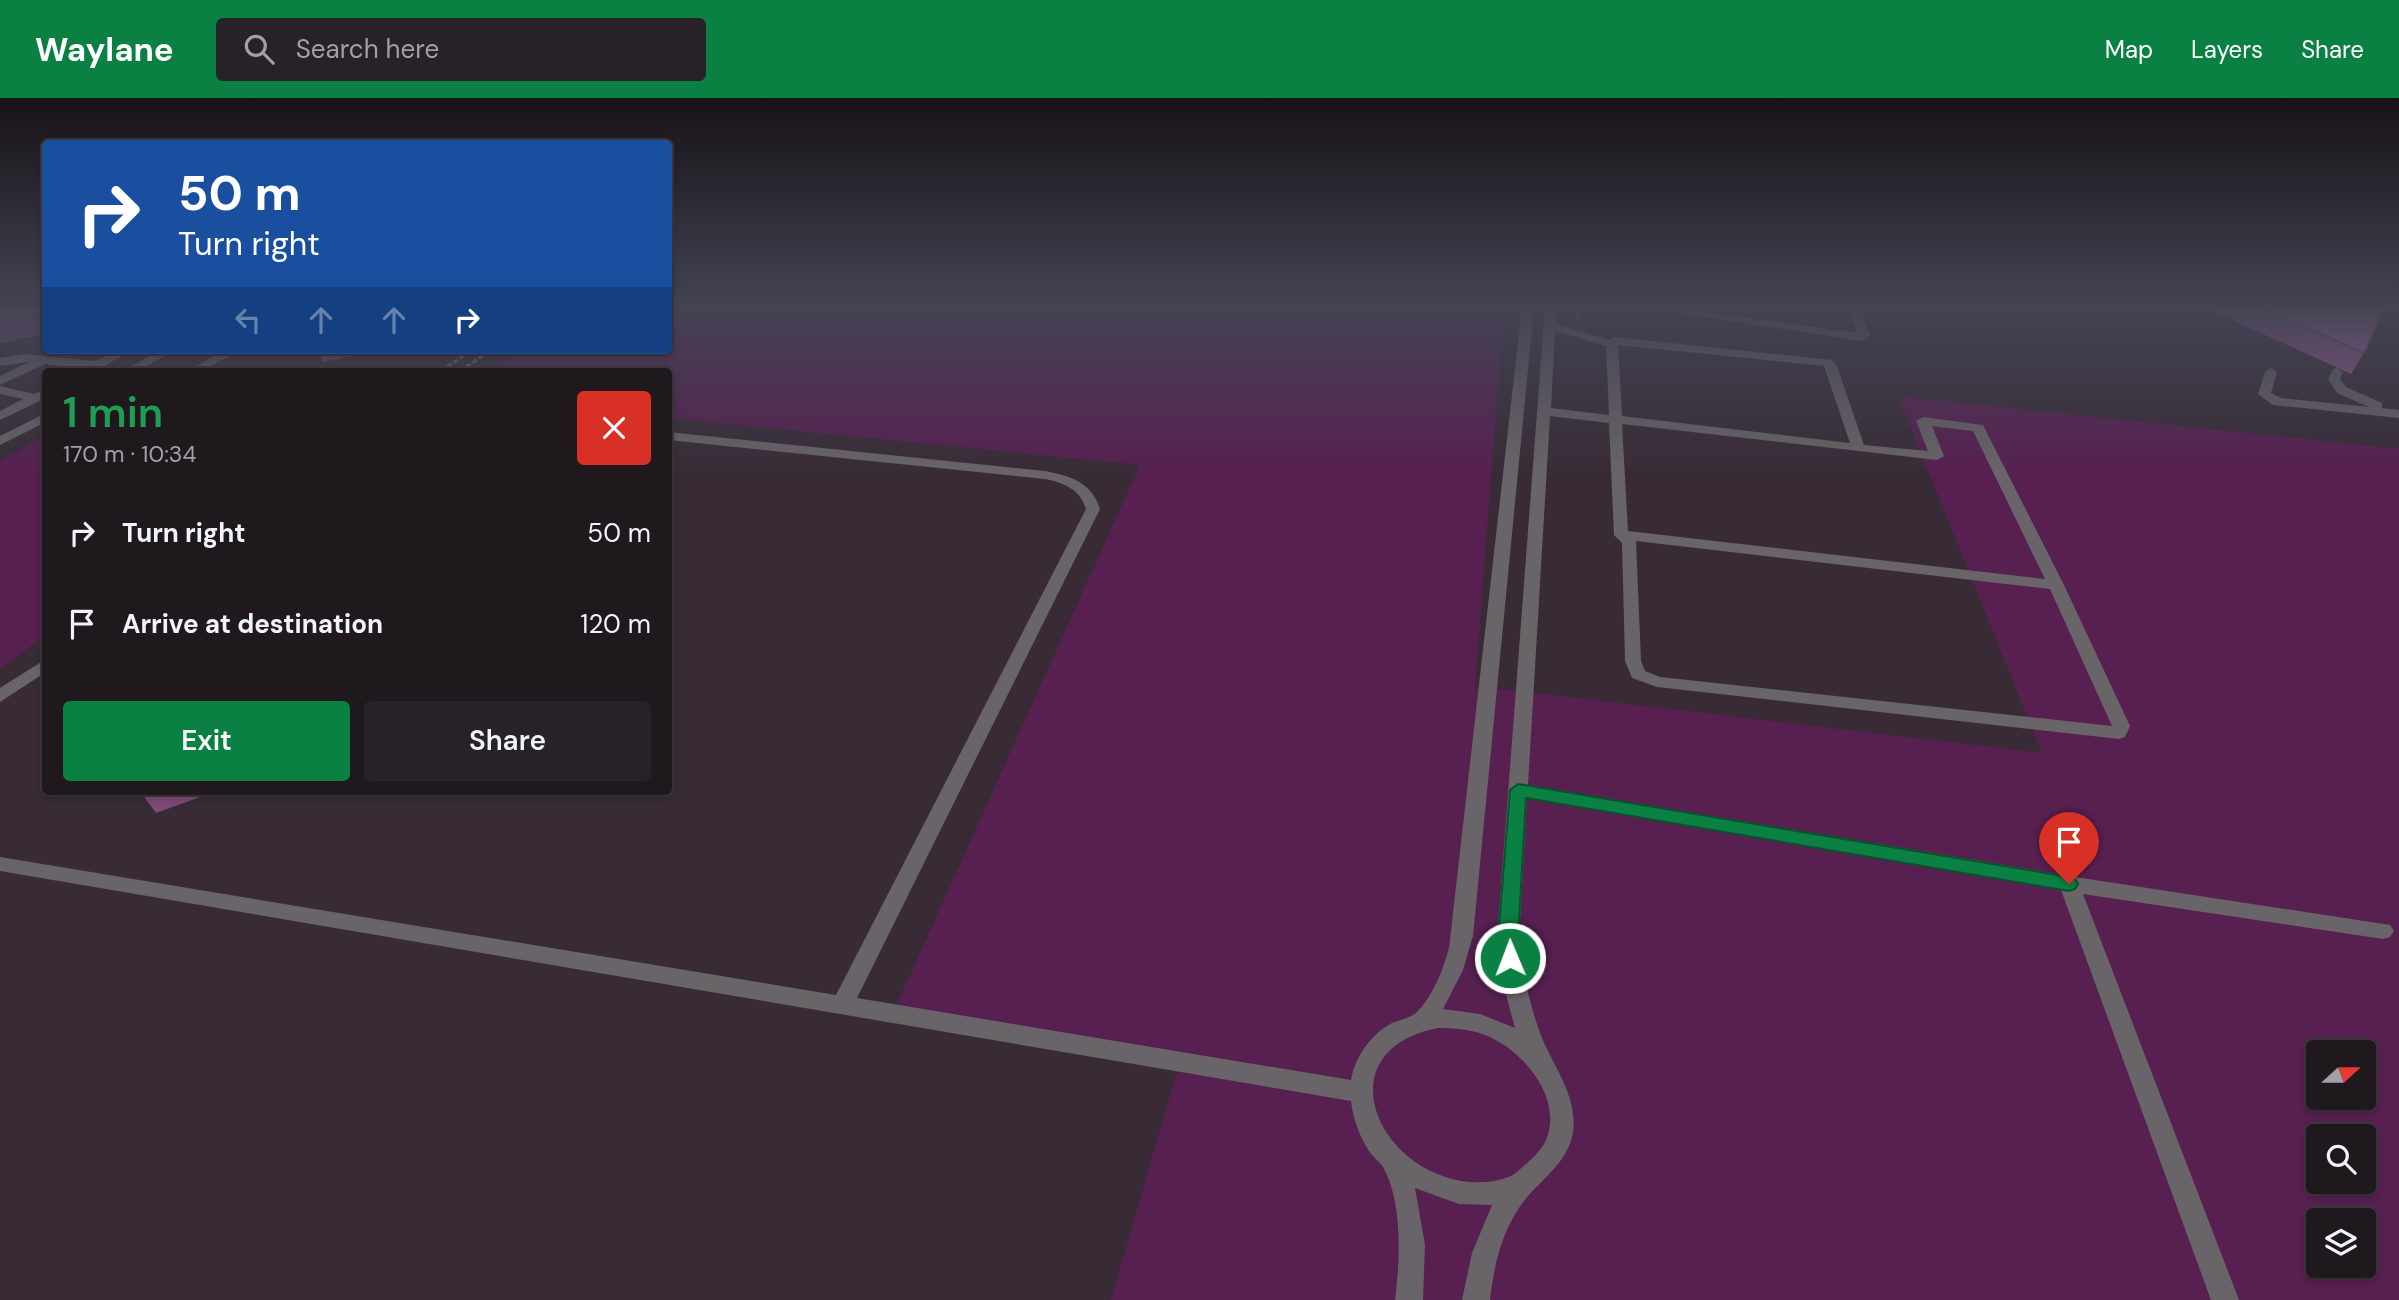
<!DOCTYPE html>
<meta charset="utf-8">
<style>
body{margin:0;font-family:"DM Sans",sans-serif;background:#272227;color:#f1f3f6;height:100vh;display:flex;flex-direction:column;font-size:26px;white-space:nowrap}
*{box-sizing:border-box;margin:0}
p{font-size:23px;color:#a1a0a4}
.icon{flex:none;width:38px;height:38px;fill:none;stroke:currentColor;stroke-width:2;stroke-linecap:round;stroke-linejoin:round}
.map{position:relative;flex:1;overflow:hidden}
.panel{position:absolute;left:42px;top:270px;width:630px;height:427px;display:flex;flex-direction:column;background:#1f191e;border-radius:7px;box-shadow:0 4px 10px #0003,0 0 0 2px #3c383c}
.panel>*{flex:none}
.banner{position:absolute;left:42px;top:42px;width:630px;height:214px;border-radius:7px;box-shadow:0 4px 10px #0003,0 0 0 2px #3c383c;background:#1a4fa0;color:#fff;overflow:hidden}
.needle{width:46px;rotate:69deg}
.tools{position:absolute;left:2306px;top:942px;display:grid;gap:14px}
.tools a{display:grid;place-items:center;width:70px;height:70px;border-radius:7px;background:#1f191e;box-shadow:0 4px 10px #0003,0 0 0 2px #3c383c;font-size:35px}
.pin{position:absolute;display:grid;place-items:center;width:60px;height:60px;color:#fff;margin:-72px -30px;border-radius:50% 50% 50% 0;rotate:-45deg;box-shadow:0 0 7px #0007}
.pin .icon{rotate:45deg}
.me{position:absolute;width:77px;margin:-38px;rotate:359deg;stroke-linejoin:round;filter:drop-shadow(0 0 5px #0008)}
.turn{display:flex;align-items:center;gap:24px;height:147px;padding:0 21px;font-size:32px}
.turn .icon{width:91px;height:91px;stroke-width:2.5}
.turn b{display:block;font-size:49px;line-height:60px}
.lanes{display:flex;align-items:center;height:66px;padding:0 21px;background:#0003;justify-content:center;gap:35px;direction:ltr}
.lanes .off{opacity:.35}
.round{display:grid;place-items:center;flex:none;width:74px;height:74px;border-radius:7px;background:#272227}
.head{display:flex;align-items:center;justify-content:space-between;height:119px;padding:0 21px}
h1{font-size:42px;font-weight:600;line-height:52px;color:#1e9e55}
.cta{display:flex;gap:14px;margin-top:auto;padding:14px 21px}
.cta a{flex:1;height:80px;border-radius:7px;background:#0b8043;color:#fff;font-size:28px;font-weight:600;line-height:80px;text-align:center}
.cta a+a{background:#272227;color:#f1f3f6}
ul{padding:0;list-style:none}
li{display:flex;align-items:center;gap:21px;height:91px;padding:0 21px}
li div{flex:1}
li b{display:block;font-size:26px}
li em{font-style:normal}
header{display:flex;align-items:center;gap:42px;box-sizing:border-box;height:98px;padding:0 35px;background:#0b8043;color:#fff}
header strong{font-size:33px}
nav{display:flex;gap:38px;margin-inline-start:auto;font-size:24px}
.search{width:490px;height:63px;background:#272227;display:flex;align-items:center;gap:18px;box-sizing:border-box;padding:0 24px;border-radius:7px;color:#a1a0a4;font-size:26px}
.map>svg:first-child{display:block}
.built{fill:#382b36;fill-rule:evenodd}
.green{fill:#572051;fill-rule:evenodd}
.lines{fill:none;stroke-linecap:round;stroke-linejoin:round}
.path{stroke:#7c757b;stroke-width:3.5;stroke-dasharray:5 2.5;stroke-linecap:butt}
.minor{fill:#696468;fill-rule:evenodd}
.wall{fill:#9b5b92}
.shaded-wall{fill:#7e4a77}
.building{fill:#b46aaa;stroke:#7e4a77;stroke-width:2}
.route{fill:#0b8043;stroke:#07532c;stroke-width:2}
</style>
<header>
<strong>Waylane</strong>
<div class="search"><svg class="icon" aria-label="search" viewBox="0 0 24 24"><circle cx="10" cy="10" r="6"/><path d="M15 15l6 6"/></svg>Search here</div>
<nav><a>Map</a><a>Layers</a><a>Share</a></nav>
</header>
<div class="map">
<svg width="2399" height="1202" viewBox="0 0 2399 1202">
<rect width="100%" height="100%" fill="#292128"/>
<path class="built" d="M 0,209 L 45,209 L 46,252 L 668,252 L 669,209 L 2399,209 L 2399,1202 L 0,1202 ZM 46,273 L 668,273 L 668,693 L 46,693 ZM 2319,954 L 2364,954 L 2364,999 L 2319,999 ZM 2319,1038 L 2364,1038 L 2364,1083 L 2319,1083 ZM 2319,1122 L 2364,1122 L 2364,1167 L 2319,1167 Z"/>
<g class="green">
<path d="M 669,209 L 1504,209 L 1475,588 L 2042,655 L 1898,298 L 2399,351 L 2399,1202 L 1111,1202 L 1179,966 L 893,915 L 1140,367 L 669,320 L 668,273 L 484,273 L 514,252 L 668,252 ZM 2319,954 L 2364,954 L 2364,999 L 2319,999 ZM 2319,1038 L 2364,1038 L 2364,1083 L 2319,1083 ZM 2319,1122 L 2364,1122 L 2364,1167 L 2319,1167 Z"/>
<path d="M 45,338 L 45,538 L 0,570 L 0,363 Z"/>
</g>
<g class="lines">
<g class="path">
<path d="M 1577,221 L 1578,209"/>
<path d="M 441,273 L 472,252"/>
<path d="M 460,273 L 491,252"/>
</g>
<g class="minor">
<path d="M 1522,209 L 1534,209 L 1473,838 L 1463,872 L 1443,911 L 1480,916 L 1515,930 L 1504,889 L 1497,841 L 1545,209 L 1557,209 L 1556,226 L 1610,242 L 1615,239 L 1832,262 L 1837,268 L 1864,347 L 1928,353 L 1916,323 L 1923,319 L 1983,327 L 2064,487 L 2130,628 L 2125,639 L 2119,641 L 1657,589 L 1632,580 L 1625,563 L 1622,445 L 1614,437 L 1609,325 L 1550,318 L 1528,687 L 2069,778 L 2390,827 L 2394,833 L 2390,839 L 2383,841 L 2083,796 L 2239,1202 L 2211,1202 L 2061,792 L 1527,700 L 1519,841 C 1522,873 1529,904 1540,935 C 1552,967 1578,997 1573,1034 C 1568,1066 1539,1082 1521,1107 C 1501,1135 1494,1168 1490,1202 L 1462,1202 L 1472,1155 L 1492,1107 L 1459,1106 L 1415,1090 L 1425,1147 L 1423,1202 L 1395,1202 C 1400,1163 1403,1104 1383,1069 C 1379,1063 1373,1059 1369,1053 C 1359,1038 1353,1020 1351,1003 L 0,773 L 0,759 L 836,897 L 1086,411 C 1080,391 1064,385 1045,381 L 668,342 L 668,334 L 1045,373 C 1070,378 1092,384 1100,411 L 857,900 L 1351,982 C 1355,959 1371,936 1392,925 C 1399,922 1411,920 1417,914 C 1433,898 1443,872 1449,850 ZM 1555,233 L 1606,248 L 1609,317 L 1551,310 ZM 1618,247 L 1824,268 L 1850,345 L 1622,318 ZM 1622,326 L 1937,362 L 1944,358 L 1932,328 L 1973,333 L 2045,481 L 1628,433 ZM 1636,443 L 2050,491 L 2112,628 L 1660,579 L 1645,573 L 1641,563 ZM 1438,930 C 1454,930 1470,931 1485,937 C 1522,951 1564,1000 1546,1042 C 1541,1054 1527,1065 1517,1074 C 1506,1083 1486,1085 1471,1084 C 1376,1076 1324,952 1438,930 Z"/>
<path d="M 1669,209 L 1857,235 L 1847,209 L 1859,209 L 1870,237 L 1862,243 L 1684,216 Z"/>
<path d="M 117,252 L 132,252 L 96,273 L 45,266 L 0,287 L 0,278 L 29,264 L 0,268 L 0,260 L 24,256 L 96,263 Z"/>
<path d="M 159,252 L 174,252 L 139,273 L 124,273 Z"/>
<path d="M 224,252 L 239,252 L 203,273 L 188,273 Z"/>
<path d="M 2271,270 L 2277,274 L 2271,295 L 2281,300 L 2369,309 L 2337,295 L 2328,281 L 2333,271 L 2337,270 L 2343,274 L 2340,281 L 2346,289 L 2382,305 L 2382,310 L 2399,312 L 2399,320 L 2273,307 L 2258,296 L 2265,274 Z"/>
<path d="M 0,288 L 34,296 L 46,291 L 46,300 L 0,322 L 0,313 L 23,301 L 0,296 Z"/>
<path d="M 46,315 L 46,324 L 0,347 L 0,338 Z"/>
<path d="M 46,561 L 46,574 L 0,604 L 0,590 Z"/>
</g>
</g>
<path class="wall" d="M 2204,209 L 2384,209 L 2364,255 L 2351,276 Z"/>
<g class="shaded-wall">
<path d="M 46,213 L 46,236 L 0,245 L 0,221 Z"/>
<path d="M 317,252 L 379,252 L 323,264 Z"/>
<path d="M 140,693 L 217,693 L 156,715 Z"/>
</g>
<g class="building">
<path d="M 0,209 L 46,209 L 46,213 L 0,221 Z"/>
<path d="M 2260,209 L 2384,209 L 2364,255 Z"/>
</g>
<linearGradient id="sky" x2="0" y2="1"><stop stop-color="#171216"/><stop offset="0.55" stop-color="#434353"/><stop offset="1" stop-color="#434353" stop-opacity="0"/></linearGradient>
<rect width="2399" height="377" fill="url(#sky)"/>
<path class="route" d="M 1518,686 L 2069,779 L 2075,781 L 2078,786 L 2075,791 L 2069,793 L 1526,700 L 1518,841 L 1519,860 L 1517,866 L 1510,868 L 1503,866 L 1498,841 L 1510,692 Z"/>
</svg>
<div class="tools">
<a><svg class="needle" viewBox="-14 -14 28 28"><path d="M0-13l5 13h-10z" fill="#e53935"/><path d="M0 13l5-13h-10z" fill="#a1a0a4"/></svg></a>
<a><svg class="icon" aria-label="search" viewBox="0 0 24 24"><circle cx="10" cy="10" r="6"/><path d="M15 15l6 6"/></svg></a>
<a><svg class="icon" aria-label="layers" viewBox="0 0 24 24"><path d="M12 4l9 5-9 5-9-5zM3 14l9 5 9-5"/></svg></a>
</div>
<div class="pin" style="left:2069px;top:786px;background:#d93025"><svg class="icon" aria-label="arrive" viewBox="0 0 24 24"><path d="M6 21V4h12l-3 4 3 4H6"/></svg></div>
<svg class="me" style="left:1510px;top:860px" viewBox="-20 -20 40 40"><circle r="17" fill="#0b8043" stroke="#fff" stroke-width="3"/><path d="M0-11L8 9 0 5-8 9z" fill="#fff"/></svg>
<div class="banner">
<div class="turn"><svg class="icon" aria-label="right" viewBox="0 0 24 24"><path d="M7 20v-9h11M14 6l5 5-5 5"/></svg><div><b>50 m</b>Turn right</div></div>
<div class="lanes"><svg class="icon off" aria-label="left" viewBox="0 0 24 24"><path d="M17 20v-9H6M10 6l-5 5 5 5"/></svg><svg class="icon off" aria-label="ahead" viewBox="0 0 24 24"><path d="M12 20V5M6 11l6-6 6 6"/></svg><svg class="icon off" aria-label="ahead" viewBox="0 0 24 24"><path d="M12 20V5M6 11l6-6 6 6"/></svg><svg class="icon" aria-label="right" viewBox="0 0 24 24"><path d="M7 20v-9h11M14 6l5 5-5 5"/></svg></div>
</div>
<section class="panel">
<div class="head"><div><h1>1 min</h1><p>170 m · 10:34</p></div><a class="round" style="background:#d93025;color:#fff"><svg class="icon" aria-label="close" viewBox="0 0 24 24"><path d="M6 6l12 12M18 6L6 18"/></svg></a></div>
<ul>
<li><svg class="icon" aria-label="right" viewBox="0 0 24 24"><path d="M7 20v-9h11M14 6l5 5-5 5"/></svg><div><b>Turn right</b></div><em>50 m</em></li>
<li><svg class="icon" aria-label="arrive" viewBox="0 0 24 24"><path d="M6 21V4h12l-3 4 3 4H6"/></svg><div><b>Arrive at destination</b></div><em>120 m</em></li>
</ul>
<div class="cta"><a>Exit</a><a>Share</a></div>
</section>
</div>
